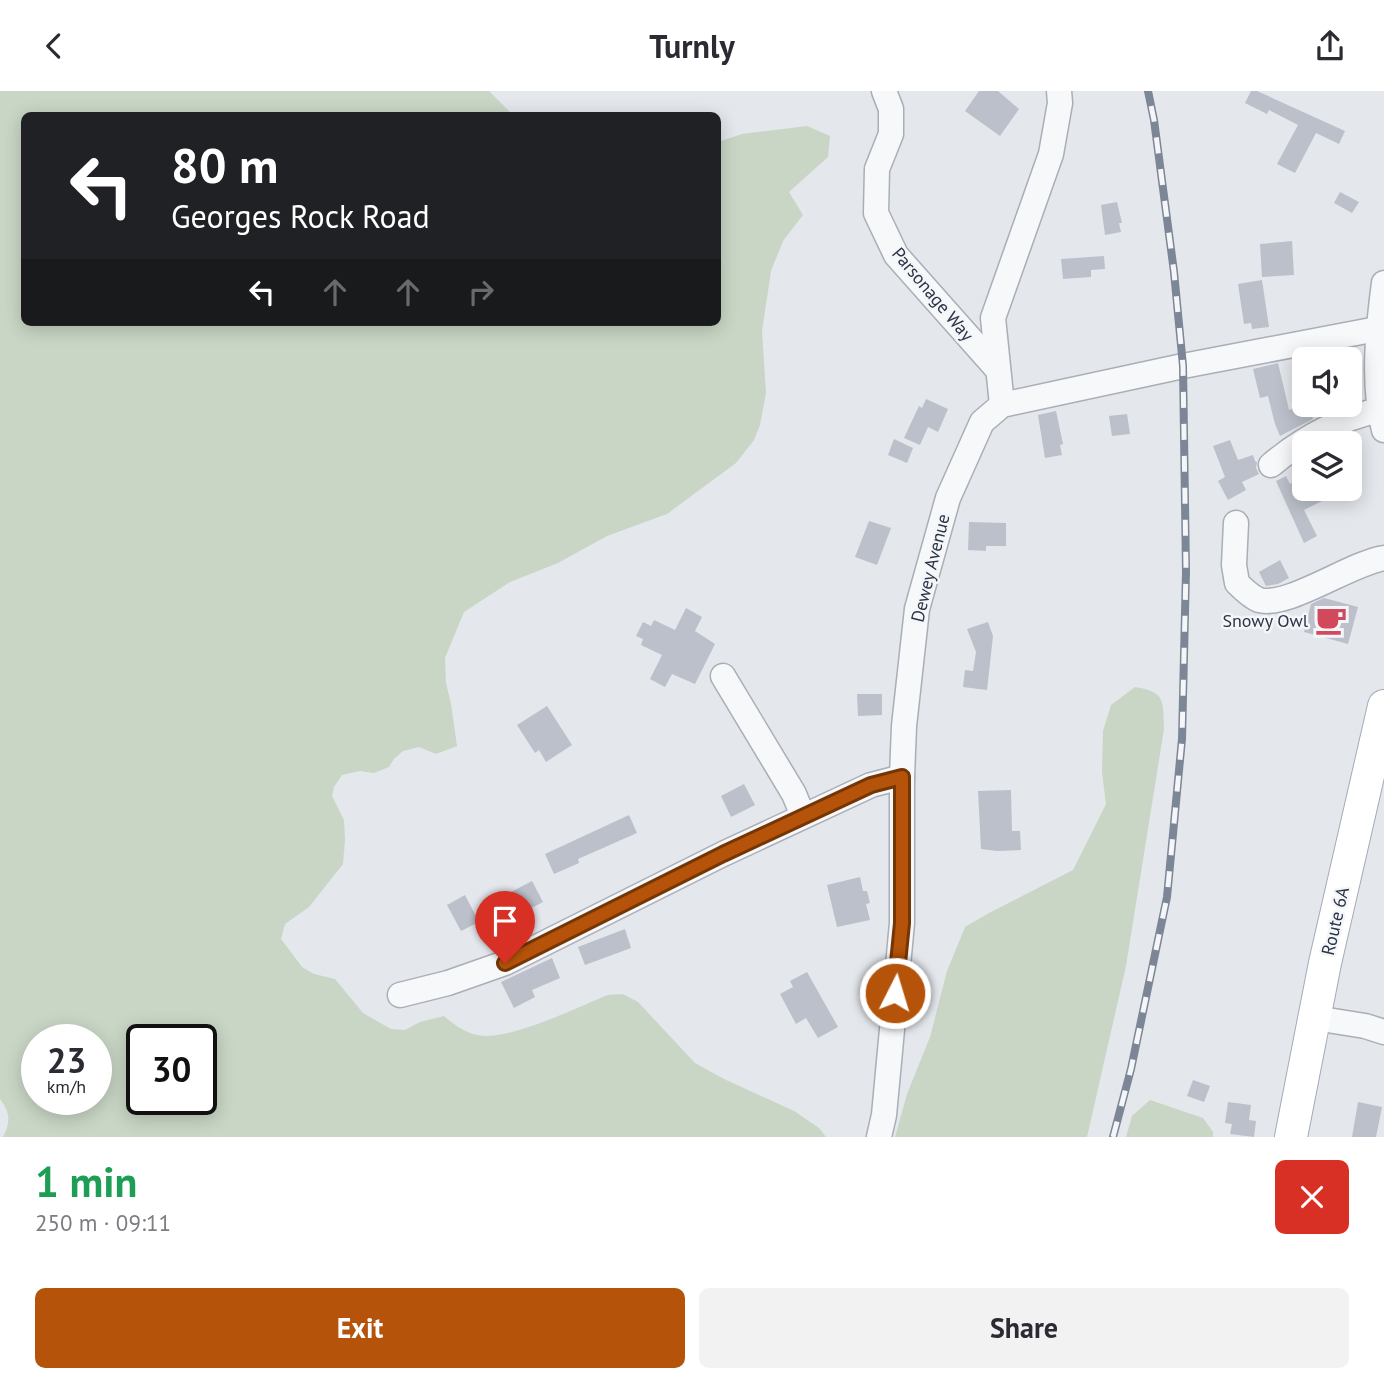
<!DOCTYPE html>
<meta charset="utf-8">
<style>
body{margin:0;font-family:"PT Sans",sans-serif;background:#f2f2f3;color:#2b2b33;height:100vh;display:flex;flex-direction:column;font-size:26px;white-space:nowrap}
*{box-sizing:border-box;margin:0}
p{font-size:23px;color:#7c7c81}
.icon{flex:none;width:38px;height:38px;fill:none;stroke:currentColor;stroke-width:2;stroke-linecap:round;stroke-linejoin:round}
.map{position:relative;height:1046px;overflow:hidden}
.side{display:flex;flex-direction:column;background:#fff;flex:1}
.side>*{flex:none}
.banner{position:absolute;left:21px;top:21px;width:700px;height:214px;border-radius:10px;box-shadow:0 4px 18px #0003;background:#202124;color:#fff;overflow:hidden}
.controls{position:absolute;left:1292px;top:256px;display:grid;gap:14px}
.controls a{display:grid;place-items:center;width:70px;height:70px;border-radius:10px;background:#fff;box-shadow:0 4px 18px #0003;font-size:35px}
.speed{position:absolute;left:21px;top:933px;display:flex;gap:14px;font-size:35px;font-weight:700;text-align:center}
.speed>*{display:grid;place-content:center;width:91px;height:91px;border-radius:50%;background:#fff;box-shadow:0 4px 18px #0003;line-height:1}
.speed small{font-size:18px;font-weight:400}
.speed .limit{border:4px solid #111;border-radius:10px;background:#fff;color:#111}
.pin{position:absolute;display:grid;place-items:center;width:60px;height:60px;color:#fff;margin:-72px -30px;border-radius:50% 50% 50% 0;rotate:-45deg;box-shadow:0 0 7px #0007}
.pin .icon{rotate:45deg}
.me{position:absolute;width:77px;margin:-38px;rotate:5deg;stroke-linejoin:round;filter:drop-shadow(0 0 5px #0008)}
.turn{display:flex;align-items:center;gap:24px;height:147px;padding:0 35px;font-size:32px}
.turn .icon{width:91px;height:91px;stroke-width:2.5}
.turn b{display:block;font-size:49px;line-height:60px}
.lanes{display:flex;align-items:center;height:66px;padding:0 35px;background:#0003;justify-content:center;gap:35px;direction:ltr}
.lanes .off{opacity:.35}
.round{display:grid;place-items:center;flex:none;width:74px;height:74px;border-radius:10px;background:#f2f2f3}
.overview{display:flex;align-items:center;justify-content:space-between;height:119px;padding:0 35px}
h1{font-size:42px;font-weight:700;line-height:52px;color:#1e9e55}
.action{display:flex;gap:14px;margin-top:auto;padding:14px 35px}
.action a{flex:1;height:80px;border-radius:10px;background:#b45309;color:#fff;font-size:28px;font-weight:700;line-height:80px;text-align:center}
.action a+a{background:#f2f2f3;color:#2b2b33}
header{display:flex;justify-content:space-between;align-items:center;height:91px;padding:0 35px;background:#fff;font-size:32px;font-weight:700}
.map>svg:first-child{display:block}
.green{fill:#c9d6c5;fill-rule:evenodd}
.building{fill:#bbc0ca}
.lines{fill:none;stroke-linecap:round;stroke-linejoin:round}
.minor-casing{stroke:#a9aeb7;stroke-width:27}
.major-casing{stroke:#a3abb8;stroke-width:34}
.minor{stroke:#f7f8fa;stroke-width:24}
.major{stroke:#fff;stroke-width:32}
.rail-casing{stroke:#7d8696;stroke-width:8}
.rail{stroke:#f4f6f9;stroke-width:5;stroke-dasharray:16;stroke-linecap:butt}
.route-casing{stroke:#753606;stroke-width:18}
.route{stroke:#b45309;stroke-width:12}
.labels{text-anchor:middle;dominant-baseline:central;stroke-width:5;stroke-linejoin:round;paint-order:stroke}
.street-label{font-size:18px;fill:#2b3445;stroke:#f4f6f9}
.poi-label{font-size:18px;fill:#2b3445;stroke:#f4f6f9;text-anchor:end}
</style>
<header><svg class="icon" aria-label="back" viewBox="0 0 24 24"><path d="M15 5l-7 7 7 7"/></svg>Turnly<svg class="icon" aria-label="share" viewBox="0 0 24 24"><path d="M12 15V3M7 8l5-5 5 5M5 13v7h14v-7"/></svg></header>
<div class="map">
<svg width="1384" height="1046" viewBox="0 0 1384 1046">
<rect width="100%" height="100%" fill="#e4e7ec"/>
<g class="green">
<path d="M 0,0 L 489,0 L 513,24 L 24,24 L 24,231 L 718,231 L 718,51 L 742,43 L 807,35 L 830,45 L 828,66 L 789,101 L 803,124 L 783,150 L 771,180 L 762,240 L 766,302 L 760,334 L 754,349 L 736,372 L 667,423 L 607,445 L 558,472 L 510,491 L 464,521 L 445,567 L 446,592 L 451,613 L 457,655 L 436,663 L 419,656 L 403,660 L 394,668 L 389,676 L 374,682 L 360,680 L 342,684 L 334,696 L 332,705 L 344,729 L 345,749 L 343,773 L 309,816 L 285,833 L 281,848 L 302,876 L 314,883 L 335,888 L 363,922 L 391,938 L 405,939 L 420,931 L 444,925 C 453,933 464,941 477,944 C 507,951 578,916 608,904 L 623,903 L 638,911 L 695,972 L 724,988 L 794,1020 L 819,1037 L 826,1046 L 3,1046 C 11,1031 10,1021 0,1008 ZM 96,948 L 96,1008 L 37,1008 L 37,948 ZM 201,948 L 201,1008 L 142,1008 L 142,948 Z"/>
<path d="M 1135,596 C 1166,601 1163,610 1164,638 L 1126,875 L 1087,1046 L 895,1046 L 907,1003 L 930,946 L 947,880 L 965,836 L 989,822 L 1073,779 L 1106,713 L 1102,681 L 1103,640 L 1111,614 Z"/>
<path d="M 1150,1009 L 1203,1027 L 1213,1041 L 1213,1046 L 1126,1046 L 1132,1025 Z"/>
</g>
<g class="building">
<path d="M 979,0 L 998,0 L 1019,18 L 1000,45 L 965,20 Z"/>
<path d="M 1251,0 L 1257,0 L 1345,40 L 1339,53 L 1316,42 L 1295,82 L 1277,73 L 1298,34 L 1269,19 L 1267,23 L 1245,12 Z"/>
<path d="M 1340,101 L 1359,111 L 1352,122 L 1334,112 Z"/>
<path d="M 1117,111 L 1122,132 L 1119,132 L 1121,141 L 1105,144 L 1101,114 Z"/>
<path d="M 1292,150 L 1294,184 L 1262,186 L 1260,153 Z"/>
<path d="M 1104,165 L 1105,178 L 1091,179 L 1091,186 L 1063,188 L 1061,168 Z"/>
<path d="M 1262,189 L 1269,236 L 1252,238 L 1251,232 L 1244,233 L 1238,193 Z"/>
<path d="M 1278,272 L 1289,319 L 1304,313 L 1308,313 L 1313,328 L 1280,345 L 1275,333 L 1268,305 L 1260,307 L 1253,278 Z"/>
<path d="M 926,308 L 948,318 L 938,341 L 928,336 L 920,354 L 904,347 L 919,315 L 922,317 Z"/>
<path d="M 1056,320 L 1063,353 L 1060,354 L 1062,364 L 1045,367 L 1038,324 Z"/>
<path d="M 1127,323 L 1130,343 L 1112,345 L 1109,325 Z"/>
<path d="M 894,348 L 913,357 L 907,372 L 888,364 Z"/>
<path d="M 1230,349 L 1238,369 L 1253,364 L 1255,370 L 1257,371 L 1256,377 L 1259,383 L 1242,391 L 1246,399 L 1228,409 L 1218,390 L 1225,386 L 1213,355 Z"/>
<path d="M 1286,385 L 1290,393 L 1296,389 L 1298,393 L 1304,391 L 1304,397 L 1348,397 L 1304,419 L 1317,445 L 1304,452 L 1276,390 Z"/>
<path d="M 869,430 L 891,437 L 877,474 L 855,466 Z"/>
<path d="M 969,431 L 1006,432 L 1006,455 L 986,455 L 986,460 L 968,459 Z"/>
<path d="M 1280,469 L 1289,487 L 1278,493 L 1266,495 L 1259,481 Z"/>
<path d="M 1324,507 L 1358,516 L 1348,553 L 1304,541 L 1311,513 Z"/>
<path d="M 686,517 L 702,526 L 695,540 L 715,553 L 695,593 L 672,583 L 665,596 L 650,588 L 662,564 L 641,554 L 643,548 L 636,545 L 643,531 L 651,535 L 654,529 L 675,539 Z"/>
<path d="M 988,531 L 993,545 L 987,599 L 963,596 L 965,579 L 973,580 L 976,561 L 967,538 Z"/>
<path d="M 857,603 L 882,603 L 882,624 L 858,625 Z"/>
<path d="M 547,615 L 572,654 L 546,671 L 539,659 L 535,662 L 517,634 Z"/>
<path d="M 744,693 L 755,714 L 731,726 L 721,705 Z"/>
<path d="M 1011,699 L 1012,740 L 1020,740 L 1021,759 L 997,760 L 981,758 L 978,700 Z"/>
<path d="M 629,724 L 637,742 L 578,768 L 579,772 L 554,783 L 545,763 Z"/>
<path d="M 860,786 L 863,800 L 867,800 L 870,812 L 866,813 L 870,829 L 837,836 L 827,794 Z"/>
<path d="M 532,790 L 543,811 L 522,822 L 511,801 Z"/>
<path d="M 465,804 L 479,831 L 461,840 L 447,814 Z"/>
<path d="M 625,838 L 631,857 L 585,874 L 578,856 Z"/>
<path d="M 552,867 L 560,887 L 532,899 L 535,906 L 514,917 L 501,891 Z"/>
<path d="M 807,881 L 838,936 L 818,947 L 806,927 L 796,933 L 780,903 L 793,896 L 790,890 Z"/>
<path d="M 1193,989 L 1210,995 L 1204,1011 L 1187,1005 Z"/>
<path d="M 1228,1011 L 1251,1014 L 1249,1029 L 1256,1030 L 1254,1046 L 1230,1043 L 1232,1033 L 1225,1032 Z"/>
<path d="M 1358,1011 L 1382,1016 L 1376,1046 L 1352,1046 Z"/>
</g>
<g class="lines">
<defs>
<g id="minor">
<path d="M 884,0 L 891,18 L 891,43 L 877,78 L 876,122 L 896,164 L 998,279"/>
<path d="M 1384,192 C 1378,238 1372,293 1384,339"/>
<path d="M 1002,314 L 993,227 L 1051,63 L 1060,12 L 1059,0"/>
<path d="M 1271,374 C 1302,348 1339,328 1379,319"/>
<path d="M 1236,432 L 1234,474 L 1237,492 C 1243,498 1251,506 1259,509 C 1288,517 1351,472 1384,467"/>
<path d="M 723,585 L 794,703 L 803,725"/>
<path d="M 400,904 L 448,892 L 505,872 L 723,763 L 871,694 L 902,686"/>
<path d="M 1315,927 L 1365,935 L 1384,941"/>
<path d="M 879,1046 L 884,1024 L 902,832 L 902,686 L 904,635 L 917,518 L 948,407 L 982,331 L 1002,314 L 1183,275 L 1377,238 L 1384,235"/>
</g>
<path id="major" d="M 1291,1046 L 1325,872 L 1384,615"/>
</defs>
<use href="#minor" class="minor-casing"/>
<use href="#major" class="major-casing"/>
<use href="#minor" class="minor"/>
<use href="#major" class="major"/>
<defs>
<path id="rail" d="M 1113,1046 L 1131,978 L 1167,806 L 1182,648 L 1186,480 L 1183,275 L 1174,181 L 1154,29 L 1148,0"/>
</defs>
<use href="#rail" class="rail-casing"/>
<use href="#rail" class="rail"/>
</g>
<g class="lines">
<defs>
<path id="route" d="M 505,872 L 723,763 L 871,694 L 902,686 L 902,832 L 895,902"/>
</defs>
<use href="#route" class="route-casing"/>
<use href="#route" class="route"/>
</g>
<defs>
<symbol id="cafe-bare" viewBox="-9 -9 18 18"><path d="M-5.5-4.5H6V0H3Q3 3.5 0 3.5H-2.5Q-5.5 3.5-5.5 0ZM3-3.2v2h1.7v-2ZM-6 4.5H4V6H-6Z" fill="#d1495b" stroke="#f4f6f9" stroke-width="2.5" paint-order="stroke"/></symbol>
</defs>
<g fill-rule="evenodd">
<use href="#cafe-bare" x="1309" y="507" width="44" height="44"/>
</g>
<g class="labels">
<g class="street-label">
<text transform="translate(933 203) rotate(50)">Parsonage Way</text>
<text transform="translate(930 477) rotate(-76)">Dewey Avenue</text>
<text transform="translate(1335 830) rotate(-77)">Route 6A</text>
</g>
<g class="poi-label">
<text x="1308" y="529">Snowy Owl</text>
</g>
</g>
</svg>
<div class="controls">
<a><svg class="icon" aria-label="sound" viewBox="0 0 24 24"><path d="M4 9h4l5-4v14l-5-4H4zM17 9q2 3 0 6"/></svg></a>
<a><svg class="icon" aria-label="layers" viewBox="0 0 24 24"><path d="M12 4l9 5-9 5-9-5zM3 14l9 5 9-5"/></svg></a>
</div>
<div class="speed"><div>23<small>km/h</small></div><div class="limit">30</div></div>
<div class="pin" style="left:505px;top:872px;background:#d93025"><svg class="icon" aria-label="arrive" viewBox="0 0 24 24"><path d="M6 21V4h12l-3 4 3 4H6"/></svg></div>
<svg class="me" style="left:895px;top:902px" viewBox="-20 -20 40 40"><circle r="17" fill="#b45309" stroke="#fff" stroke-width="3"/><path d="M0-11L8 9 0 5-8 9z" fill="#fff"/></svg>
<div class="banner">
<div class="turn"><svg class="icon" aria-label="left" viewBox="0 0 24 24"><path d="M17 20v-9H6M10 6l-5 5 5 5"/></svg><div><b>80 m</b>Georges Rock Road</div></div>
<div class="lanes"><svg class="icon" aria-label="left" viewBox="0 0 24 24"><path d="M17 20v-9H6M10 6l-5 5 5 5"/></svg><svg class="icon off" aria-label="ahead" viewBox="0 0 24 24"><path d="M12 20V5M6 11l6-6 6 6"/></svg><svg class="icon off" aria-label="ahead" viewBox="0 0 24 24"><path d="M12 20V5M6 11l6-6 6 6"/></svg><svg class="icon off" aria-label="right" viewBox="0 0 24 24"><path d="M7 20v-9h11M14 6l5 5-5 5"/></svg></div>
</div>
</div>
<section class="side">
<div class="overview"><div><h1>1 min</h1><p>250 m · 09:11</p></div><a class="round" style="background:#d93025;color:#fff"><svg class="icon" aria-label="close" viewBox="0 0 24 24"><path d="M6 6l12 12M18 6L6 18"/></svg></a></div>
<div class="action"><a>Exit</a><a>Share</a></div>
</section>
